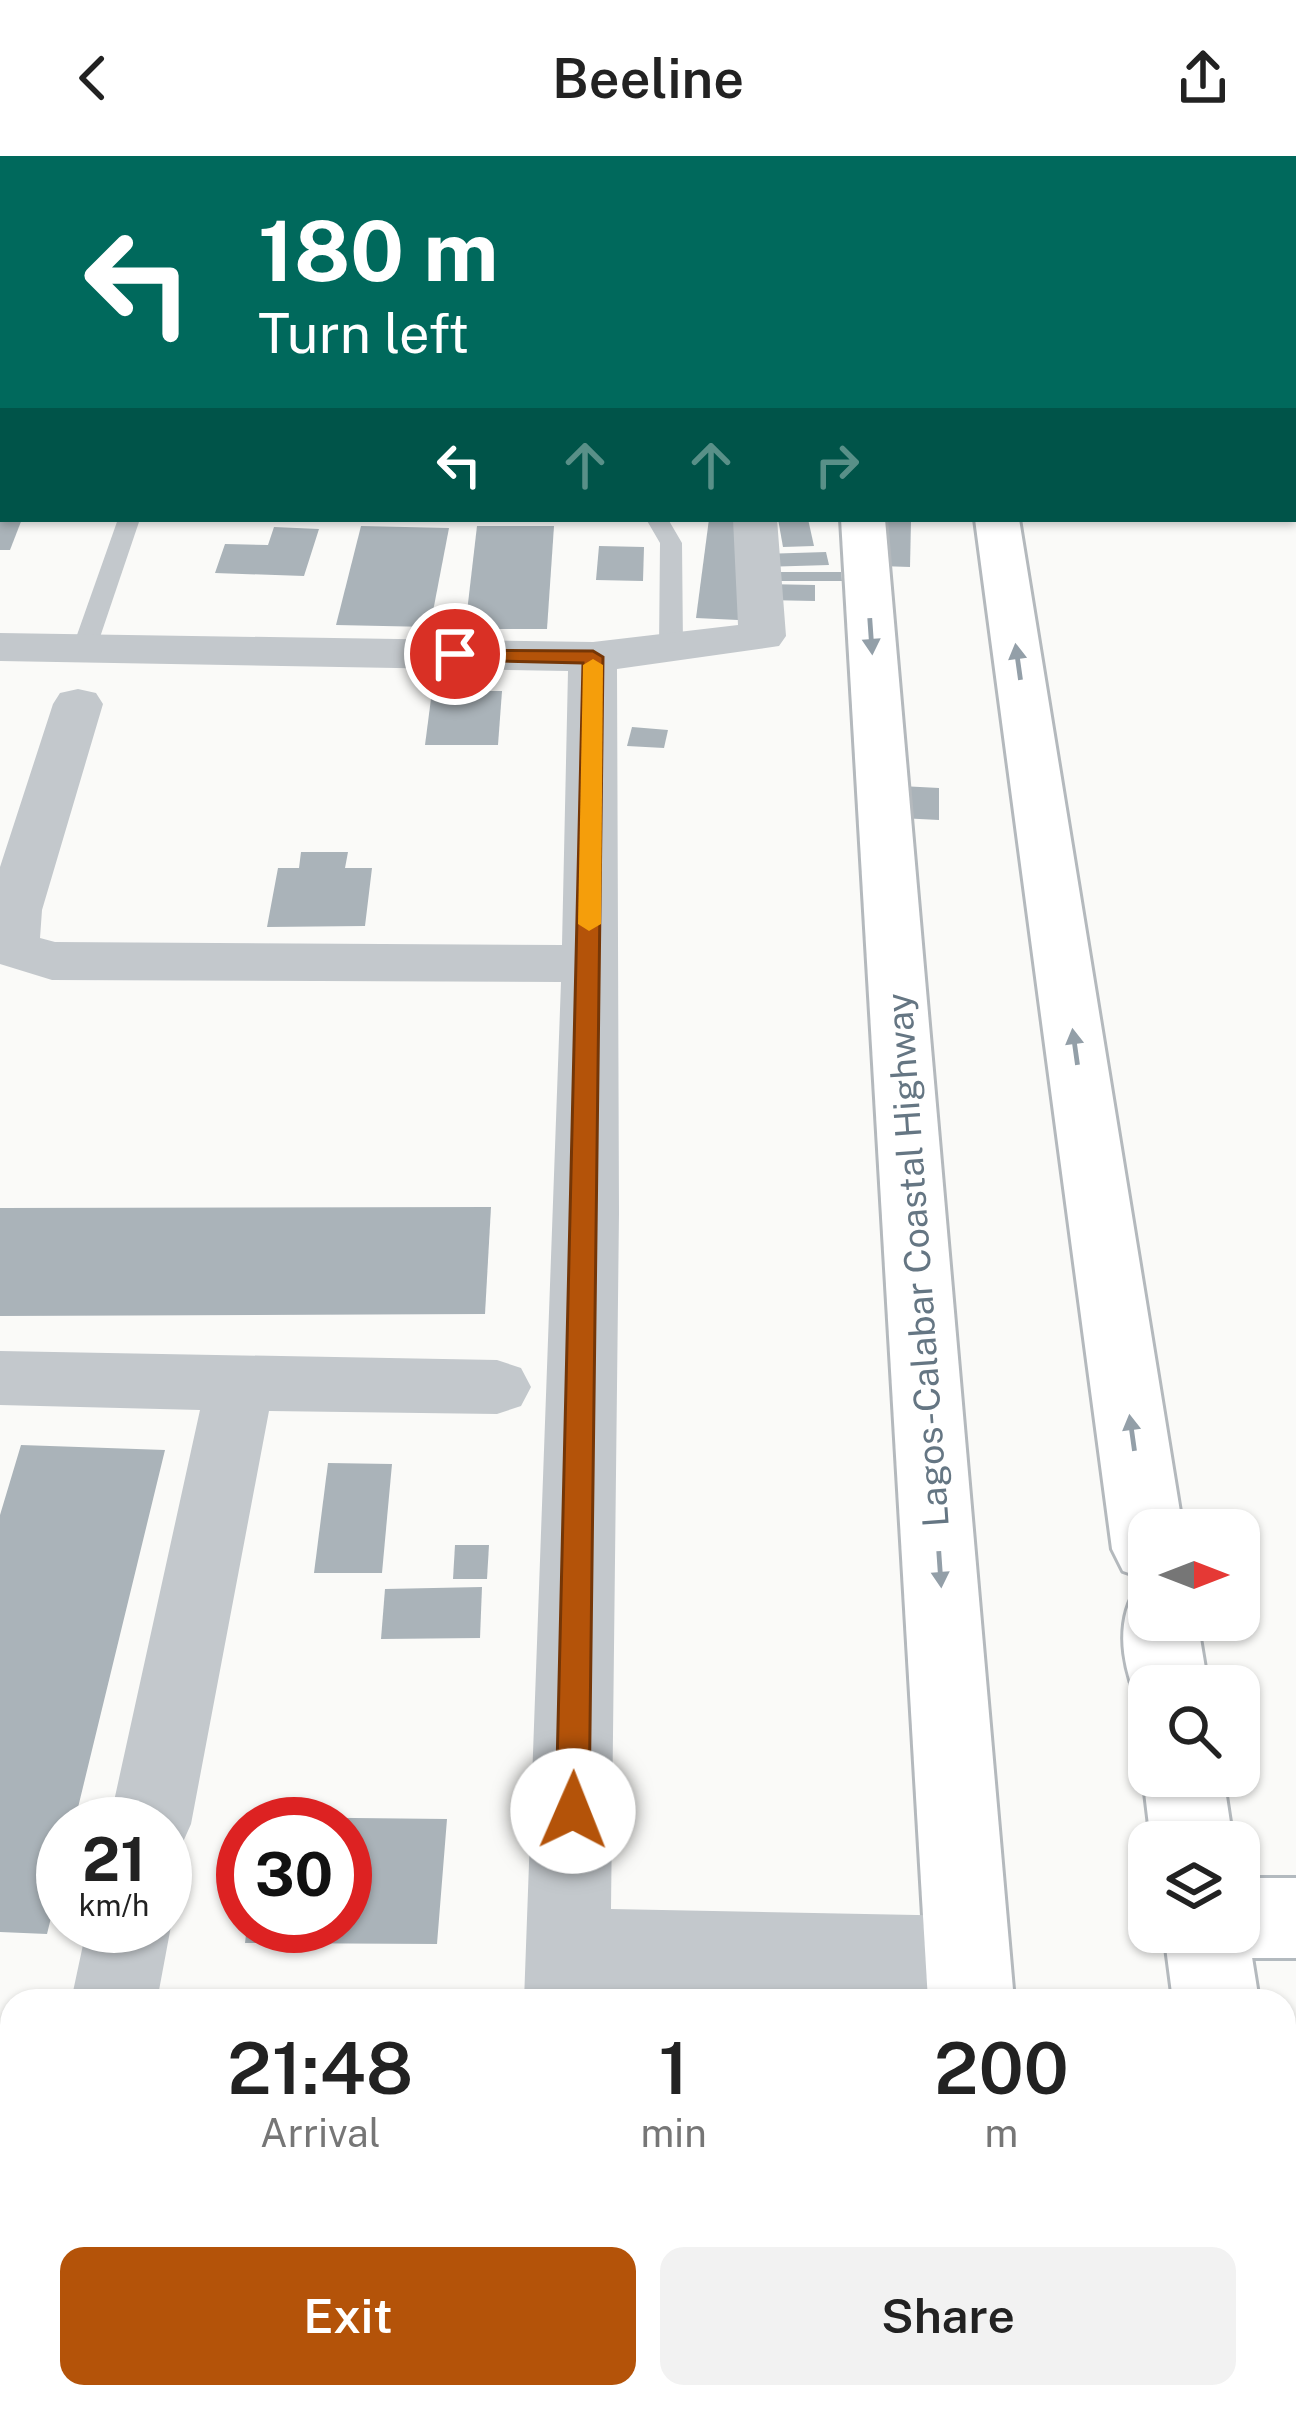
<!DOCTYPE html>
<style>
body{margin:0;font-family:"Public Sans",sans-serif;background:#f2f2f2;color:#222;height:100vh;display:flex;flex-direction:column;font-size:45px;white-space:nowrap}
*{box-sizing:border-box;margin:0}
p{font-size:39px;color:#767676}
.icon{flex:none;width:66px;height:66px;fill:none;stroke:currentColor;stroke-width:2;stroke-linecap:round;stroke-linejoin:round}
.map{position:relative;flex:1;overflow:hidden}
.sheet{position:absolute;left:0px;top:1833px;width:1296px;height:420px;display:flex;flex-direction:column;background:#fff;border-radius:36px 36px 0 0;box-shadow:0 3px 9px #0004}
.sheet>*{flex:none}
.top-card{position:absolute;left:0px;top:0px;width:1296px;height:366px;box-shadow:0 3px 9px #0004;background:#00695c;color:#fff;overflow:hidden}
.needle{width:78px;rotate:90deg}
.tools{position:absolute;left:1128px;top:1353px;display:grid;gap:24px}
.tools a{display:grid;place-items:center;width:132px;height:132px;border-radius:24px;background:#fff;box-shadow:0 3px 9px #0004;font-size:60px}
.speed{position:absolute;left:36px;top:1641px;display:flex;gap:24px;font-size:60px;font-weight:700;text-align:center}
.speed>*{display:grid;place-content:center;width:156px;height:156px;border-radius:50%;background:#fff;box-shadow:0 3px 9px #0004;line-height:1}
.speed small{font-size:30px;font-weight:400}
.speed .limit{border:18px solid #d22;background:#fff;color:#111}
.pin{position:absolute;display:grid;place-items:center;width:102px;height:102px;color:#fff;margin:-51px;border:6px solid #fff;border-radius:50%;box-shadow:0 3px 12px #0007}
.me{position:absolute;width:132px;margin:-66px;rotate:1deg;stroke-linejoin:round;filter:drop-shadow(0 0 9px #0008)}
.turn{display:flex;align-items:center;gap:42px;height:252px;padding:0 60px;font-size:54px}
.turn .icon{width:156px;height:156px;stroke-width:2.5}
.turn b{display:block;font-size:84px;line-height:102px}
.lanes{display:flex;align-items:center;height:114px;padding:0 60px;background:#0003;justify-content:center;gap:60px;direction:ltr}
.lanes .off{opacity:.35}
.eta{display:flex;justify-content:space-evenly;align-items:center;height:204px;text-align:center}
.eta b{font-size:72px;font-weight:600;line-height:84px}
.cta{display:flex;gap:24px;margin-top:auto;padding:24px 60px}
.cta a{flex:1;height:138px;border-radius:24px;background:#b45309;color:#fff;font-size:48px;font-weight:600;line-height:138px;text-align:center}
.cta a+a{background:#f2f2f2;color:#222}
header{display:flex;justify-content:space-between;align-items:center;height:156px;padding:0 60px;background:#fff;font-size:54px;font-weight:600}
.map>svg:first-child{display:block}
.building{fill:#aab3b9}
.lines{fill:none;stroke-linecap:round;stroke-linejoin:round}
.secondary-casing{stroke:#b3babf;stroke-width:6}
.highway-casing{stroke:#b4b9bd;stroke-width:6}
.lane{fill:#c3c8cc;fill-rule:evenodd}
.street{fill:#c3c8cc;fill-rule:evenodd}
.secondary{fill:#fff;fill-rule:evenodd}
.highway{fill:#fff;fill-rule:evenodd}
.oneway{fill:#939fa8}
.route{fill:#b45309;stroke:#753606;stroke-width:3}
.slow{fill:#f59e0b}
.labels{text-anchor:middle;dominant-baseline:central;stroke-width:12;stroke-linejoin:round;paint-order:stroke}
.street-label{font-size:36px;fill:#657683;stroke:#fff}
</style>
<header><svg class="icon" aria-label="back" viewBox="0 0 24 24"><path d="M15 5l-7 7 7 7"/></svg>Beeline<svg class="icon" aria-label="share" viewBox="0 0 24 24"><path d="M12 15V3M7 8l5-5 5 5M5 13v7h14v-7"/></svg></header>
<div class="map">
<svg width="1296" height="2253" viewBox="0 0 1296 2253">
<rect width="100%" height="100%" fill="#fafaf8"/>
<g class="building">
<path d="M 0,363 L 22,363 L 10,394 L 0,394 Z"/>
<path d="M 709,363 L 749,363 L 738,464 L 696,462 Z"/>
<path d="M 778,363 L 808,363 L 814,390 L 783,391 Z"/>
<path d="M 882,363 L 911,365 L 910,411 L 880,410 Z"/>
<path d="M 361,370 L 449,372 L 430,471 L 336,469 Z"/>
<path d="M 477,370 L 554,370 L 547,473 L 465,473 Z"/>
<path d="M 274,371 L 319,373 L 304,420 L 215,417 L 225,388 L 268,389 Z"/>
<path d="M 599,390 L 644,391 L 643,425 L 596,424 Z"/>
<path d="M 826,396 L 829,409 L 762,411 L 760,398 Z"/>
<path d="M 774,416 L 841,416 L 842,425 L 775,425 Z"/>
<path d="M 764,428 L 815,429 L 815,445 L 765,444 Z"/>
<path d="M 432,535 L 502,535 L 498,589 L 425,589 Z"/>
<path d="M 632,571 L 668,574 L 664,592 L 627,590 Z"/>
<path d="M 901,630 L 939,632 L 939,664 L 900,662 Z"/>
<path d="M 301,696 L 348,696 L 345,712 L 372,712 L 365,770 L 267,771 L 278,712 L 299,712 Z"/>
<path d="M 491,1051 L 485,1158 L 0,1160 L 0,1052 Z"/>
<path d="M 21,1289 L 165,1294 L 74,1668 L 63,1668 L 63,1713 L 47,1778 L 0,1776 L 0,1359 Z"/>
<path d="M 328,1307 L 392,1308 L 382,1417 L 314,1417 Z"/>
<path d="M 455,1389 L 489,1389 L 487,1423 L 453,1423 Z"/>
<path d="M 482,1431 L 480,1482 L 381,1483 L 385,1433 Z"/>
<path d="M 262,1661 L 447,1663 L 437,1788 L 245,1787 L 247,1770 L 345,1770 L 345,1668 L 261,1668 Z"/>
<path d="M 0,1892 L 12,1892 L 2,1956 L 0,1956 Z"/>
<path d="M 181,2241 L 382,2241 L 380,2253 L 179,2253 Z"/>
</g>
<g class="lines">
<defs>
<path id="secondary" d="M 1239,1722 L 1296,1722 L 1296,1802 L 1239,1802 L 1209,1790 L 1203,1776 L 1239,1776 Z"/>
<g id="highway">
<path d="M 807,0 L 841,0 L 842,3 L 808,3 Z"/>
<path d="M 916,0 L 950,0 L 951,3 L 917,3 Z"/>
<path d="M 841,363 L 885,363 L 1014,1845 L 928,1845 Z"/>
<path d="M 975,363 L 1019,363 L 1183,1374 L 1149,1374 L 1149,1424 L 1123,1415 L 1112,1393 Z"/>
<path d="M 1149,1435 L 1149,1464 L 1197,1464 L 1208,1530 L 1149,1530 L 1149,1557 L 1142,1554 C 1125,1519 1115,1476 1132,1441 Z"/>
<path d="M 1149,1607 L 1149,1620 L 1223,1620 L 1233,1686 L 1151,1686 L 1143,1620 Z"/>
<path d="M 1239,1755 L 1248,1776 L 1259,1845 L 1173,1845 L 1164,1776 L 1239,1776 Z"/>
<path d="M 1284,2197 L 1296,2202 L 1296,2253 L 1227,2253 L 1225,2241 L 1284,2241 Z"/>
<path d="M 951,2241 L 1049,2241 L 1050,2253 L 952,2253 Z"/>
</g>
</defs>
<use href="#secondary" class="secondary-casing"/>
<use href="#highway" class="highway-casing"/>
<g class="lane">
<rect x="0" y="292" width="3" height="12"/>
<path d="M 118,363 L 140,363 L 96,493 L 75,498 L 72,493 Z"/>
<path d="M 646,363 L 668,363 L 682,387 L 683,492 L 671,499 L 659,492 L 660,387 Z"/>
</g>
<g class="street">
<rect x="708" y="0" width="34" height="3"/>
<path d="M 733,363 L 777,363 L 786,480 L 779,490 L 617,513 L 619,1057 L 611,1753 L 968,1760 L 998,1772 L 1010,1801 L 998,1830 L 968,1842 L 610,1835 L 610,1845 L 524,1845 L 561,826 L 52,824 L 0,808 L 0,711 L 53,548 L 60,537 L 78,533 L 96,537 L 103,548 L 42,754 L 40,782 L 55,786 L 562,789 L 568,515 L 0,505 L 0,477 L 593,486 L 738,469 Z"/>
<path d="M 0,1195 L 497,1204 L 521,1212 L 531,1231 L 521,1250 L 497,1258 L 269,1255 L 191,1668 L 179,1695 L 165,1700 L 165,1668 L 109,1668 L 200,1254 L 0,1249 Z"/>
<path d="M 165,1756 L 171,1770 L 157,1845 L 71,1845 L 87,1770 L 165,1770 Z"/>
<path d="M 12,2201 L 12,2241 L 82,2241 L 80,2253 L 0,2253 L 0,2206 Z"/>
<path d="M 499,2241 L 597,2241 L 596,2253 L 498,2253 Z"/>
</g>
<use href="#secondary" class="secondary"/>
<use href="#highway" class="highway"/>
</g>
<defs><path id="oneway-solid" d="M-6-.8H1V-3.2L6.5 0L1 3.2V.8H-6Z" transform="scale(3)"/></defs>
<g class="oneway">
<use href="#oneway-solid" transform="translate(871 480) rotate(86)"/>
<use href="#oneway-solid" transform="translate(1018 506) rotate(-98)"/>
<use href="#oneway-solid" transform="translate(1075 891) rotate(-98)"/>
<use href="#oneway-solid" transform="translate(1132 1277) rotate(-98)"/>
<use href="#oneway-solid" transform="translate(940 1413) rotate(86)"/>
</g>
<path class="route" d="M 448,494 L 593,495 L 603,501 L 589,1655 L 585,1666 L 573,1671 L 561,1666 L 556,1655 L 583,507 L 455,504 L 448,503 Z"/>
<path class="slow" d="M 593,503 L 603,509 L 601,768 L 589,775 L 578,768 L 583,509 Z"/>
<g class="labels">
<g class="street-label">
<text transform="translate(917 1104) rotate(-94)">Lagos-Calabar Coastal Highway</text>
</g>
</g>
</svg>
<div class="tools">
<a><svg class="needle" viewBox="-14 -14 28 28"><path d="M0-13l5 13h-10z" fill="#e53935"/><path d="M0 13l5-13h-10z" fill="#767676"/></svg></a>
<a><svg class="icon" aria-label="search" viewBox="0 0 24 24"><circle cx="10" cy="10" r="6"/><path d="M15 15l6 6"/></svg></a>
<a><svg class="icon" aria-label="layers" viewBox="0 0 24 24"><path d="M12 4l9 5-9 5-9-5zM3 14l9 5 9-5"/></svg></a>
</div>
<div class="speed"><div>21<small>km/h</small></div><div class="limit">30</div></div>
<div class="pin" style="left:455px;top:498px;background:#d93025"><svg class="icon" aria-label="arrive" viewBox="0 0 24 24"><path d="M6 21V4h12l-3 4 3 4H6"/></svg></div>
<svg class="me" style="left:573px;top:1655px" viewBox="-20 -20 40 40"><circle r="19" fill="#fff"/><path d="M0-13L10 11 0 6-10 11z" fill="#b45309"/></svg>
<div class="top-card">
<div class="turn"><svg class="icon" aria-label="left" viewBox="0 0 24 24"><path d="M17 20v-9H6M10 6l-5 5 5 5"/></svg><div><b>180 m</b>Turn left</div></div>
<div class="lanes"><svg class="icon" aria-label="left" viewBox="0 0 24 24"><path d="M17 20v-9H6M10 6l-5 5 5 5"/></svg><svg class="icon off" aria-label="ahead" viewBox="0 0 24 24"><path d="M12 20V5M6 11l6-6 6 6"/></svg><svg class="icon off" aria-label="ahead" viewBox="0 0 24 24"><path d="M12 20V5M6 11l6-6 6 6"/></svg><svg class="icon off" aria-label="right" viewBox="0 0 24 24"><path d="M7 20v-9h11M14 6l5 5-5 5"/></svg></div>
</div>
<section class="sheet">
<div class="eta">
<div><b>21:48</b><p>Arrival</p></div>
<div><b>1</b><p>min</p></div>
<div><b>200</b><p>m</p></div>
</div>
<div class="cta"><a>Exit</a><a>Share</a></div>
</section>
</div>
